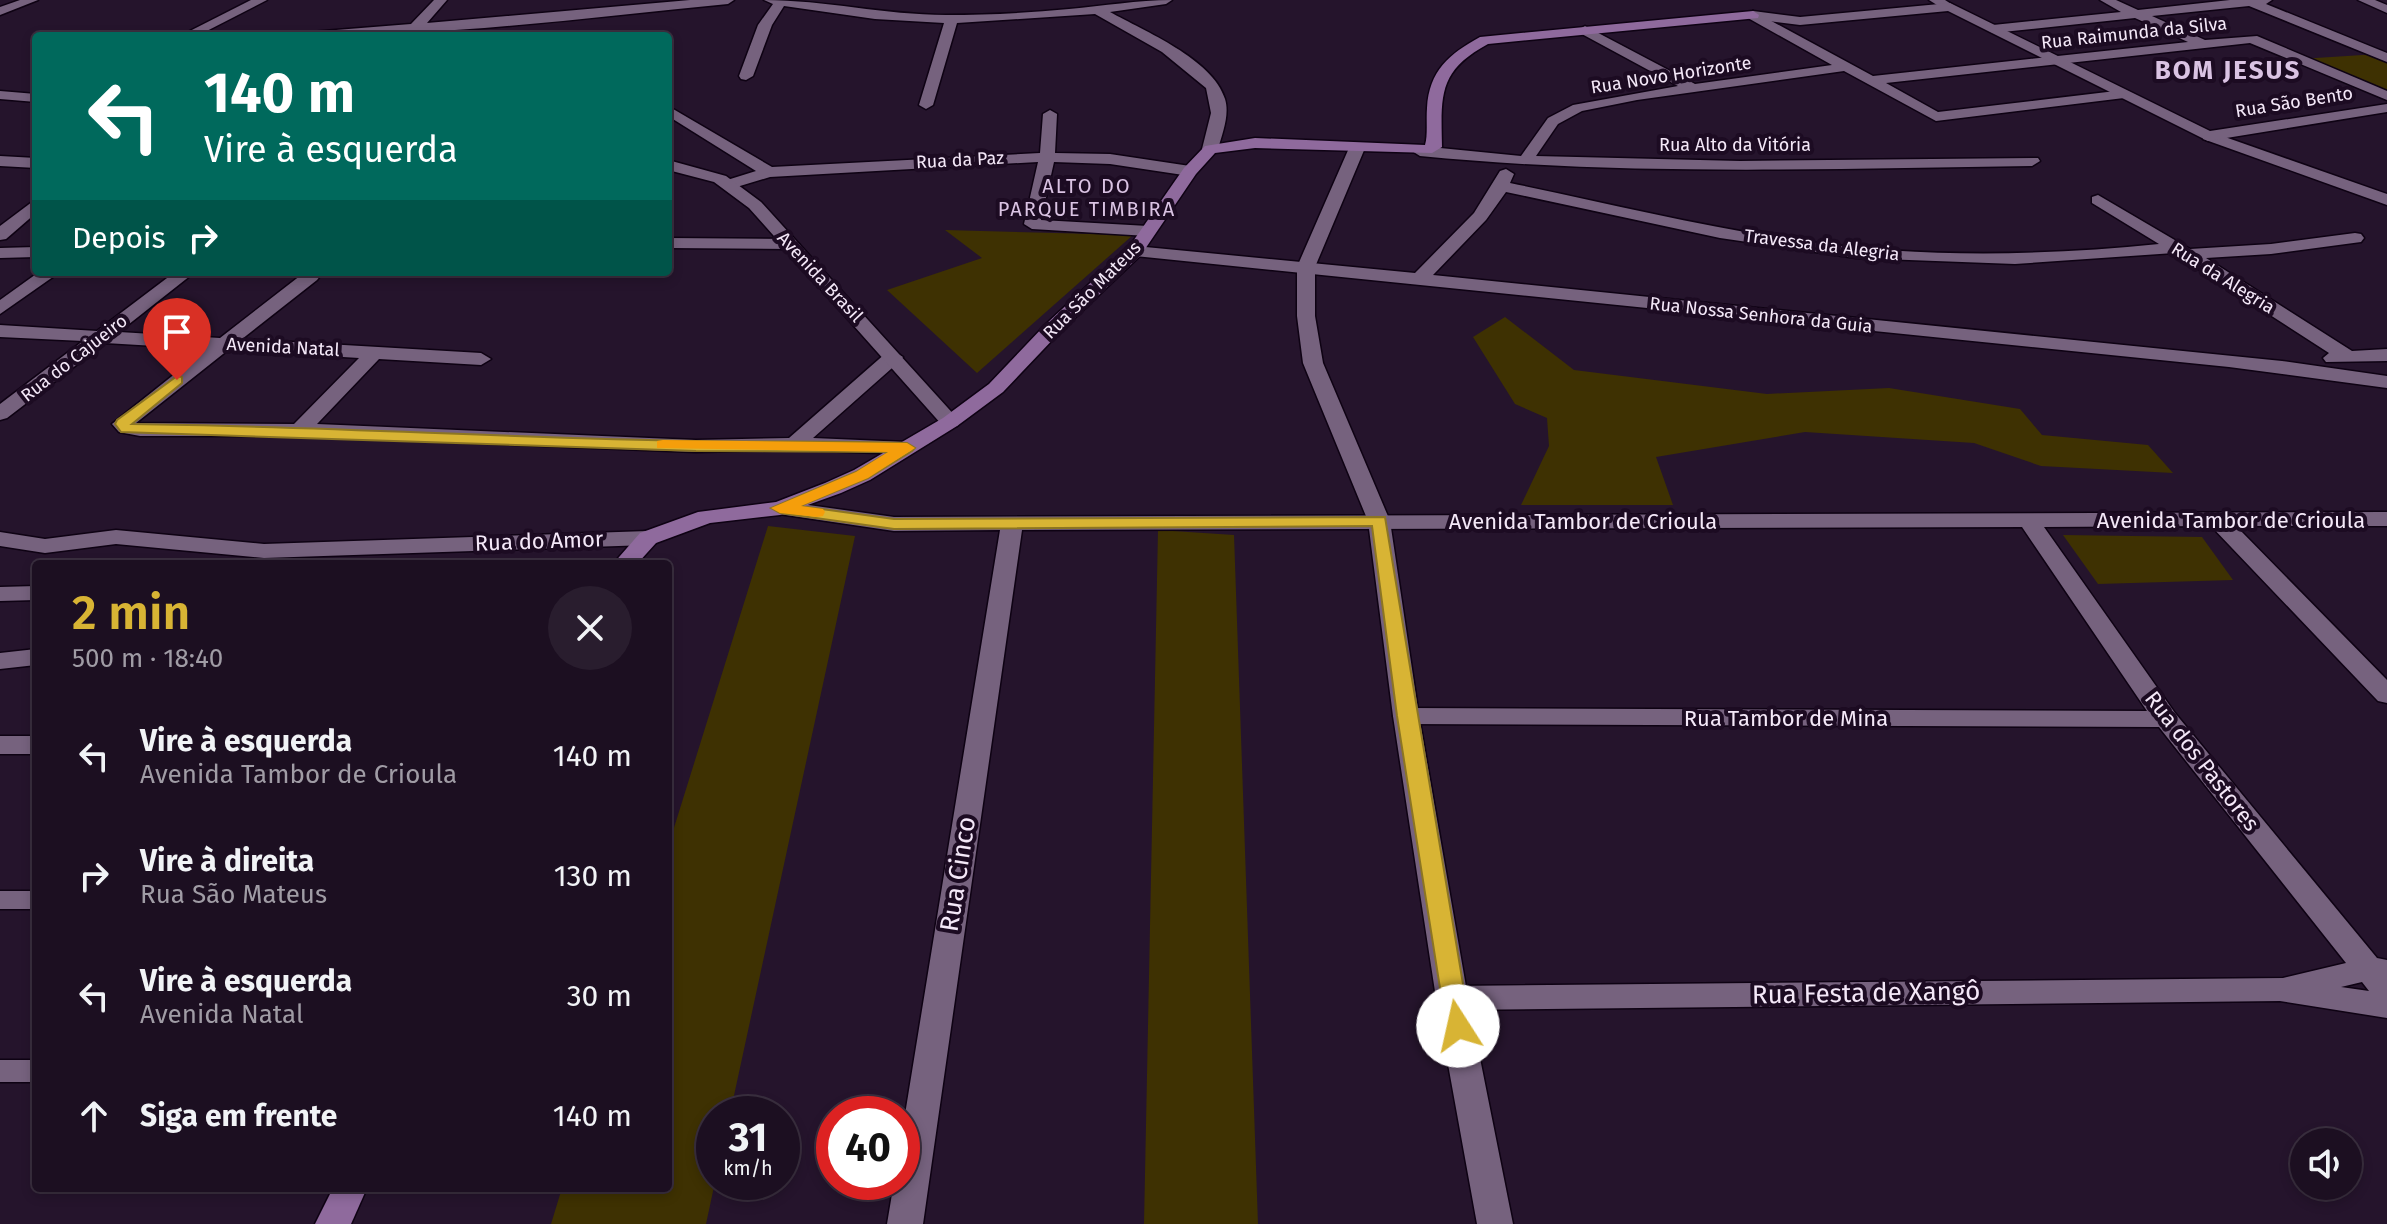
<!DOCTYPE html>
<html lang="pt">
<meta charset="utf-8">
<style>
body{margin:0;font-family:"Fira Sans",sans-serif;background:#291d2e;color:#f1f3f6;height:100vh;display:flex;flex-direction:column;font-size:30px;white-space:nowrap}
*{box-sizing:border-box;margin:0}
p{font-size:26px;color:#a09ca5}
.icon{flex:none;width:44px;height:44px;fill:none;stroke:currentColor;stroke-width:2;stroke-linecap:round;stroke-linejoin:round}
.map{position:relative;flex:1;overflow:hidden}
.drawer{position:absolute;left:32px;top:560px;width:640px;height:632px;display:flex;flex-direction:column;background:#1c0f21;border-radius:8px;box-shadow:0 4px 12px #0003,0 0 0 2px #3a2f3f}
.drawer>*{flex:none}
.top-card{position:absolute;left:32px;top:32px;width:640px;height:244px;border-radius:8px;box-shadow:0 4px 12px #0003,0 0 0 2px #3a2f3f;background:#00695c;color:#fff;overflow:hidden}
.tools{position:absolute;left:2290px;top:1128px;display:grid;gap:16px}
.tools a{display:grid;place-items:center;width:72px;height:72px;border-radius:50%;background:#1c0f21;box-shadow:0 4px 12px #0003,0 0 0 2px #3a2f3f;font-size:40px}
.speed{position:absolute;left:696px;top:1096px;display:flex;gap:16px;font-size:40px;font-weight:700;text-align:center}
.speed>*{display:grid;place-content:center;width:104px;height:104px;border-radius:50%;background:#1c0f21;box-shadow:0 4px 12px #0003,0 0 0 2px #3a2f3f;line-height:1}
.speed small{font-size:20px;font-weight:400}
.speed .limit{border:12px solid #d22;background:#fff;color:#111}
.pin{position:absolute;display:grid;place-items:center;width:68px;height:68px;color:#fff;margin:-82px -34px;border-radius:50% 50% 50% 0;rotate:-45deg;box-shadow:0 0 8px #0007}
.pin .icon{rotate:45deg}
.me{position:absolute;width:88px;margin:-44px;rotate:350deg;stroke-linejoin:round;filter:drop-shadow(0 0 6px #0008)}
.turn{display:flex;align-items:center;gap:28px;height:168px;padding:0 40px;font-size:36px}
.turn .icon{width:104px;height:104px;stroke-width:2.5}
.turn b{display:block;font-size:56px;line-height:68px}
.then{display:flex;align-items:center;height:76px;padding:0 40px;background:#0003;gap:16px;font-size:30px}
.round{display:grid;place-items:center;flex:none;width:84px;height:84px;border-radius:42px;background:#291d2e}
.headline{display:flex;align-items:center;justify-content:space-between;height:136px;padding:0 40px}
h1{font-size:48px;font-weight:600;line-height:60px;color:#d8b434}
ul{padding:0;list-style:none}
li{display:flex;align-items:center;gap:24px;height:120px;padding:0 40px}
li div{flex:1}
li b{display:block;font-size:30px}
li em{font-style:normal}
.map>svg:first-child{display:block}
.green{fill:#3e3102}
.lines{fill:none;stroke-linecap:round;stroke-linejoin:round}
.service-casing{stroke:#0e0213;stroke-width:3}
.minor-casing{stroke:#0e0213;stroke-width:3}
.tertiary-casing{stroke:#0e0213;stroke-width:3}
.secondary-casing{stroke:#0e0213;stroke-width:3}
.service{fill:#76627e;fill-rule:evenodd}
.minor{fill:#76627e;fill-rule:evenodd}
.tertiary{fill:#76627e;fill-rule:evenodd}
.secondary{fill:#8f6a9d;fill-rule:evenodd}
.route{fill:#d8b434;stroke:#8c7522;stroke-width:2}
.slow{fill:#f59e0b}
.labels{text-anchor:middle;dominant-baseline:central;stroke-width:8;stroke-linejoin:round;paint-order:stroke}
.far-street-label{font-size:18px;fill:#f4e8f8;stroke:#1c0b22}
.far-neighbourhood-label{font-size:20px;letter-spacing:2px;fill:#dac3e3;stroke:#1c0b22}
.street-label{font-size:22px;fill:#f4e8f8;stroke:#1c0b22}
.far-district-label{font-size:26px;font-weight:bold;letter-spacing:2px;fill:#dac3e3;stroke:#1c0b22}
.near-street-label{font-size:26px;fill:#f4e8f8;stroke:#1c0b22}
</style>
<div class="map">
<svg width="2387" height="1224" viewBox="0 0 2387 1224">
<rect width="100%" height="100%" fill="#25142c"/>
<g class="green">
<path d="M 2378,54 L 2387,58 L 2387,96 L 2300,59 Z"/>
<path d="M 945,230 L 1133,235 L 977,373 L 887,290 L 982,258 Z"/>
<path d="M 1505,317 L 1574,370 L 1767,394 L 1889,388 L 2020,409 L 2042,435 L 2148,445 L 2173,473 L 2041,466 L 1974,443 L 1805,432 L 1656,457 L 1673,505 L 1521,505 L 1549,446 L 1547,418 L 1515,404 L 1473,337 Z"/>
<path d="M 768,526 L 855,536 L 730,1114 L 714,1114 L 715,1182 L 706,1224 L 551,1224 L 562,1188 L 668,1188 L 668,847 Z"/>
<path d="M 1158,530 L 1234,535 L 1258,1224 L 1144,1224 Z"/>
<path d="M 2063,535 L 2202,537 L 2233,580 L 2098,584 Z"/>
</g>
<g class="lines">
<defs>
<g id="service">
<rect x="0" y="891" width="36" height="18"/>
<rect x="0" y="1060" width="36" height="22"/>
</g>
<g id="minor">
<path d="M 20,0 L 38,0 L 0,15 L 0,7 Z"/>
<path d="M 251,0 L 267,0 L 197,36 L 180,36 Z"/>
<path d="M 434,0 L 447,0 L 427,23 L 690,0 L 734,0 L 728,4 C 587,18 446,36 304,36 L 311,32 L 411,24 Z"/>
<path d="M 764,0 C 825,0 885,15 946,15 C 987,15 1028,13 1069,9 C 1104,6 1137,0 1172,0 L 1166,4 L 1110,12 C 1144,31 1213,59 1225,99 C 1230,115 1222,134 1218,149 L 1210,154 L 1202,149 L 1211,113 L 1206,88 L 1162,52 L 1095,14 L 957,23 L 933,105 L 926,109 L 919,105 L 944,23 L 875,19 L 784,6 L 772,25 L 753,76 L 746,80 L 741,79 L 739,76 L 758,25 L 773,4 Z"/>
<path d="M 1929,0 L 1945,0 L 1956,7 L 1945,10 Z"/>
<path d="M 2100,0 L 2116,0 L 2138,10 L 2230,0 L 2272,0 L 2266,4 L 2387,53 L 2387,62 L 2249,6 L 2152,16 L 2205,40 L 2257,36 L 2387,91 L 2387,100 L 2250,43 L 1886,83 L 1938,112 L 2124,90 L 2131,94 L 2124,98 L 1936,121 L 1844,71 L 1637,100 L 1582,111 L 1558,124 L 1536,156 L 1740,161 L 2038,158 L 2040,161 L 2032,166 C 1828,169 1623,176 1420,156 L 1412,151 L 1420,146 L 1521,156 L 1548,118 L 1573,105 L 1678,86 L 1580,33 L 1578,30 L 1585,26 L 1695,84 L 1832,65 L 1748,18 L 1747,15 L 1753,11 L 1873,76 L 2188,42 L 2135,18 L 1993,33 L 1986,29 L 1993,25 L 2121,12 Z"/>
<path d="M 2358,0 L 2375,0 L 2387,5 L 2387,13 Z"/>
<path d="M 668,106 L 772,167 L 1040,153 L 1043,114 L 1050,110 L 1057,114 L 1055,153 L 1110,154 L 1190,166 L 1198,171 L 1190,176 L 1110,164 L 1054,162 L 1041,220 L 1148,226 L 1156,231 L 1148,236 L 1032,229 L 1024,224 L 1038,162 L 770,177 L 730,189 L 722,184 L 724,181 L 756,171 L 668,116 Z"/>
<path d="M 2208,131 L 2387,194 L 2387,205 L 2203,139 L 2203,133 Z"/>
<path d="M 0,156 L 36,158 L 36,168 L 0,166 Z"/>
<path d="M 1506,169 L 1514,174 L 1510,183 C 1607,203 1703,227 1802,241 C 1920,258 2040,256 2159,244 L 2092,203 L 2092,197 L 2098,195 L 2190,249 L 2271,244 L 2355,233 L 2361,234 L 2364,238 L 2361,242 L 2271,254 L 2206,258 L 2352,351 L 2387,349 L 2387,361 L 2326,362 L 2323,358 L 2329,353 L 2174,253 L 2015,264 L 1856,258 L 1720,238 L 1506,192 L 1486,220 L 1433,275 L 2282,361 L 2387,376 L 2387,388 L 2229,367 L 1135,256 L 1126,251 L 1135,246 L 1415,273 L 1474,213 L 1500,171 Z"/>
<path d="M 36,199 L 36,213 L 6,239 L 0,240 L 0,226 Z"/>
<path d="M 668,238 L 790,239 L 799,244 L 790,249 L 668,248 Z"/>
<path d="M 36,247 L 36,257 L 0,258 L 0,248 Z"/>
<path d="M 39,272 L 60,272 L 0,314 L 0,300 Z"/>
<path d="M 175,272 L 195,272 L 119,332 L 220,338 L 305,272 L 316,272 L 320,276 L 317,280 L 242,339 L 481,353 L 491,359 L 481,365 L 379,359 L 317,424 L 696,440 L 789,438 L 886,353 L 893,351 L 903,357 L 900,361 L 813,438 L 907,442 L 917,448 L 907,454 L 794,450 L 696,452 L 300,436 L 140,436 L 119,432 L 112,424 L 206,349 L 105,343 L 7,418 L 0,420 L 0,404 L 83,341 L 0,337 L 0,325 L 97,331 ZM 228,350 L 359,358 L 294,424 L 136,423 Z"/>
<path d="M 780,501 L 894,517 L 2387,512 L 2387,526 L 2236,526 L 2387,680 L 2387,703 L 2378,701 L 2211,526 L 2044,527 L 2175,713 L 2377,958 L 2387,960 L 2387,1018 L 2280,1001 L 1452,1010 L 1441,1006 L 1436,998 L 1441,990 L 1452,986 L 2283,978 L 2346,963 L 2159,727 L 1406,724 L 1397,722 L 1393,716 L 1397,710 L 1406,708 L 2147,711 L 2022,527 L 1022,530 L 923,1224 L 887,1224 L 894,1182 L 902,1182 L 902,1133 L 1000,530 L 894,531 L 772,513 L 769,508 ZM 2362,982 L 2369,991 L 2341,987 Z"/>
<path d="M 116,530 L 264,544 L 648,531 L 656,533 L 659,538 L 656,543 L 648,545 L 264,558 L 116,544 L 45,553 L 0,546 L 0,532 L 45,539 Z"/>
<path d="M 36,586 L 36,600 L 0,601 L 0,587 Z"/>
<path d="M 36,649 L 36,665 L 0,669 L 0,653 Z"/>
<rect x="0" y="736" width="36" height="18"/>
</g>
<g id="tertiary">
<path d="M 1950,3 L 2210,131 L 2387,104 L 2387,112 L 2208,141 L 1948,11 L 1800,25 L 1753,19 L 1747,15 L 1753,11 L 1800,17 Z"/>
<path d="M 0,91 L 36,94 L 36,102 L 0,99 Z"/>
<path d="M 1357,143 L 1365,148 L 1315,267 L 1315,316 L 1323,363 L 1390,521 L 1419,716 L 1468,998 L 1513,1224 L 1477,1224 L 1436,998 L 1393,716 L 1368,521 L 1303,363 L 1297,316 L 1297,267 L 1349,148 Z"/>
<path d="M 668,160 L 726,176 L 761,202 L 957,418 L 960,422 L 957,426 L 943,426 L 749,208 L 714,182 L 668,170 Z"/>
</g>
<g id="secondary">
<path d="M 1753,11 L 1759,15 L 1758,18 L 1488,44 C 1438,71 1441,95 1442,147 L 1432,153 L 1255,148 L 1215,153 L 1196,174 L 1141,255 L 1060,332 L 1003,392 L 957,426 L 870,480 L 841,493 L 780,515 L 710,523 L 656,543 L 637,564 L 613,564 L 640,533 L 698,512 L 776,502 L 825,483 L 854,470 L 943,418 L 989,384 L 1046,324 L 1129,247 L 1184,168 L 1205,146 L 1255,138 L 1425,145 C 1428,135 1426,120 1427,108 C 1429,71 1449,54 1480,37 Z"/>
<path d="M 333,1188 L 367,1188 L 351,1224 L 315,1224 Z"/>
</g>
</defs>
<use href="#service" class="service-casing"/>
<use href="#minor" class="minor-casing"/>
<use href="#tertiary" class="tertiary-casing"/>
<use href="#secondary" class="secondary-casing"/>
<use href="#service" class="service"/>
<use href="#minor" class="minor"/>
<use href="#tertiary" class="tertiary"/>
<use href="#secondary" class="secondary"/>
</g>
<path class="route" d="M 177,376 L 182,377 L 182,383 L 132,424 C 320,426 507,438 695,441 C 765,442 836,441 907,443 L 915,448 L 912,451 L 868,478 L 800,506 L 894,519 L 1385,517 L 1470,1026 L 1466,1032 L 1458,1035 L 1449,1032 L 1446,1026 L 1397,716 L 1372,526 L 894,529 L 780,513 L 771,508 L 856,472 L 889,452 L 696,451 L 121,432 L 115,424 L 117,420 Z"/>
<path class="slow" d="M 663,440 L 907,443 L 915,448 L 868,478 L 801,506 L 823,509 L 825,512 L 823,516 L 817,517 L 780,513 L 771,508 L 856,472 L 888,452 L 657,448 L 657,441 Z"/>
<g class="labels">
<g class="far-street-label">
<text transform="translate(2134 33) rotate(-6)">Rua Raimunda da Silva</text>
<text transform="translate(1671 75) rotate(-9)">Rua Novo Horizonte</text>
<text transform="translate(2294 102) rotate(-9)">Rua São Bento</text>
<text x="1735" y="145">Rua Alto da Vitória</text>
<text transform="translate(960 160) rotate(-3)">Rua da Paz</text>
<text transform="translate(1822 245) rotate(7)">Travessa da Alegria</text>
<text transform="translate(820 277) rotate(47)">Avenida Brasil</text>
<text transform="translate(2223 278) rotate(32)">Rua da Alegria</text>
<text transform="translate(1092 290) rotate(-45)">Rua São Mateus</text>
<text transform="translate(1761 315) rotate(6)">Rua Nossa Senhora da Guia</text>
<text transform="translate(283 347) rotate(3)">Avenida Natal</text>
<text transform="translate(74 358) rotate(-38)">Rua do Cajueiro</text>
</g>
<g class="far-neighbourhood-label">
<text x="1087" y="186">ALTO DO<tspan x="1087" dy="23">PARQUE TIMBIRA</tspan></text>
</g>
<g class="street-label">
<text x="2231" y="520">Avenida Tambor de Crioula</text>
<text x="1583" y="521">Avenida Tambor de Crioula</text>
<text transform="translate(539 541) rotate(-2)">Rua do Amor</text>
<text x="1786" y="718">Rua Tambor de Mina</text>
<text transform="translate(2202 761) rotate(52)">Rua dos Pastores</text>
</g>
<g class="far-district-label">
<text x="2228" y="70">BOM JESUS</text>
</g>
<g class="near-street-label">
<text transform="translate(958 874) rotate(-81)">Rua Cinco</text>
<text transform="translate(1866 993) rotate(-1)">Rua Festa de Xangô</text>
</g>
</g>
</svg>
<div class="tools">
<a><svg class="icon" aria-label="sound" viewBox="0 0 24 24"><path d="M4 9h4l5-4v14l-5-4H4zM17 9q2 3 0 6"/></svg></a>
</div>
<div class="speed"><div>31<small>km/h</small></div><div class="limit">40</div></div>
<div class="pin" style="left:177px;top:380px;background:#d93025"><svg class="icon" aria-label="arrive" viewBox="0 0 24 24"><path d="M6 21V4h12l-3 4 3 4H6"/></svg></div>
<svg class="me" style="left:1458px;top:1026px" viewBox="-20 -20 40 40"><circle r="19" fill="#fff"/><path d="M0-13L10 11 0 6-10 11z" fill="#d8b434"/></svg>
<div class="top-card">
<div class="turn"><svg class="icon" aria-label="left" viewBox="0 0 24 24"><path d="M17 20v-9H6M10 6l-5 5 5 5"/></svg><div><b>140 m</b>Vire à esquerda</div></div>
<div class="then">Depois<svg class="icon" aria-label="right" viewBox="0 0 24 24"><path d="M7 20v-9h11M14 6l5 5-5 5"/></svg></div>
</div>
<section class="drawer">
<div class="headline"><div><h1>2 min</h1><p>500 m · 18:40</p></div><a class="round"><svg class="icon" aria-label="close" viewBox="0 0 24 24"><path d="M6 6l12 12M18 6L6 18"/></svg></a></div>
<ul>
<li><svg class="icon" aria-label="left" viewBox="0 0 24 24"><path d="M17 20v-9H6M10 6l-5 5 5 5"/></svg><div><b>Vire à esquerda</b><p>Avenida Tambor de Crioula</p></div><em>140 m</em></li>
<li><svg class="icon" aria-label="right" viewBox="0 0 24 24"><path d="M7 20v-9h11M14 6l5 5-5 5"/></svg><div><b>Vire à direita</b><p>Rua São Mateus</p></div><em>130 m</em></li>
<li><svg class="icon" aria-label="left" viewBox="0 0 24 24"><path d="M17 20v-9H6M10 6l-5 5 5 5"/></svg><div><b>Vire à esquerda</b><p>Avenida Natal</p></div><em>30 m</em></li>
<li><svg class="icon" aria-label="ahead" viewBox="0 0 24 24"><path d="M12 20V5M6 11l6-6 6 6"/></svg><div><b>Siga em frente</b></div><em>140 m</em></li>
</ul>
</section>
</div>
